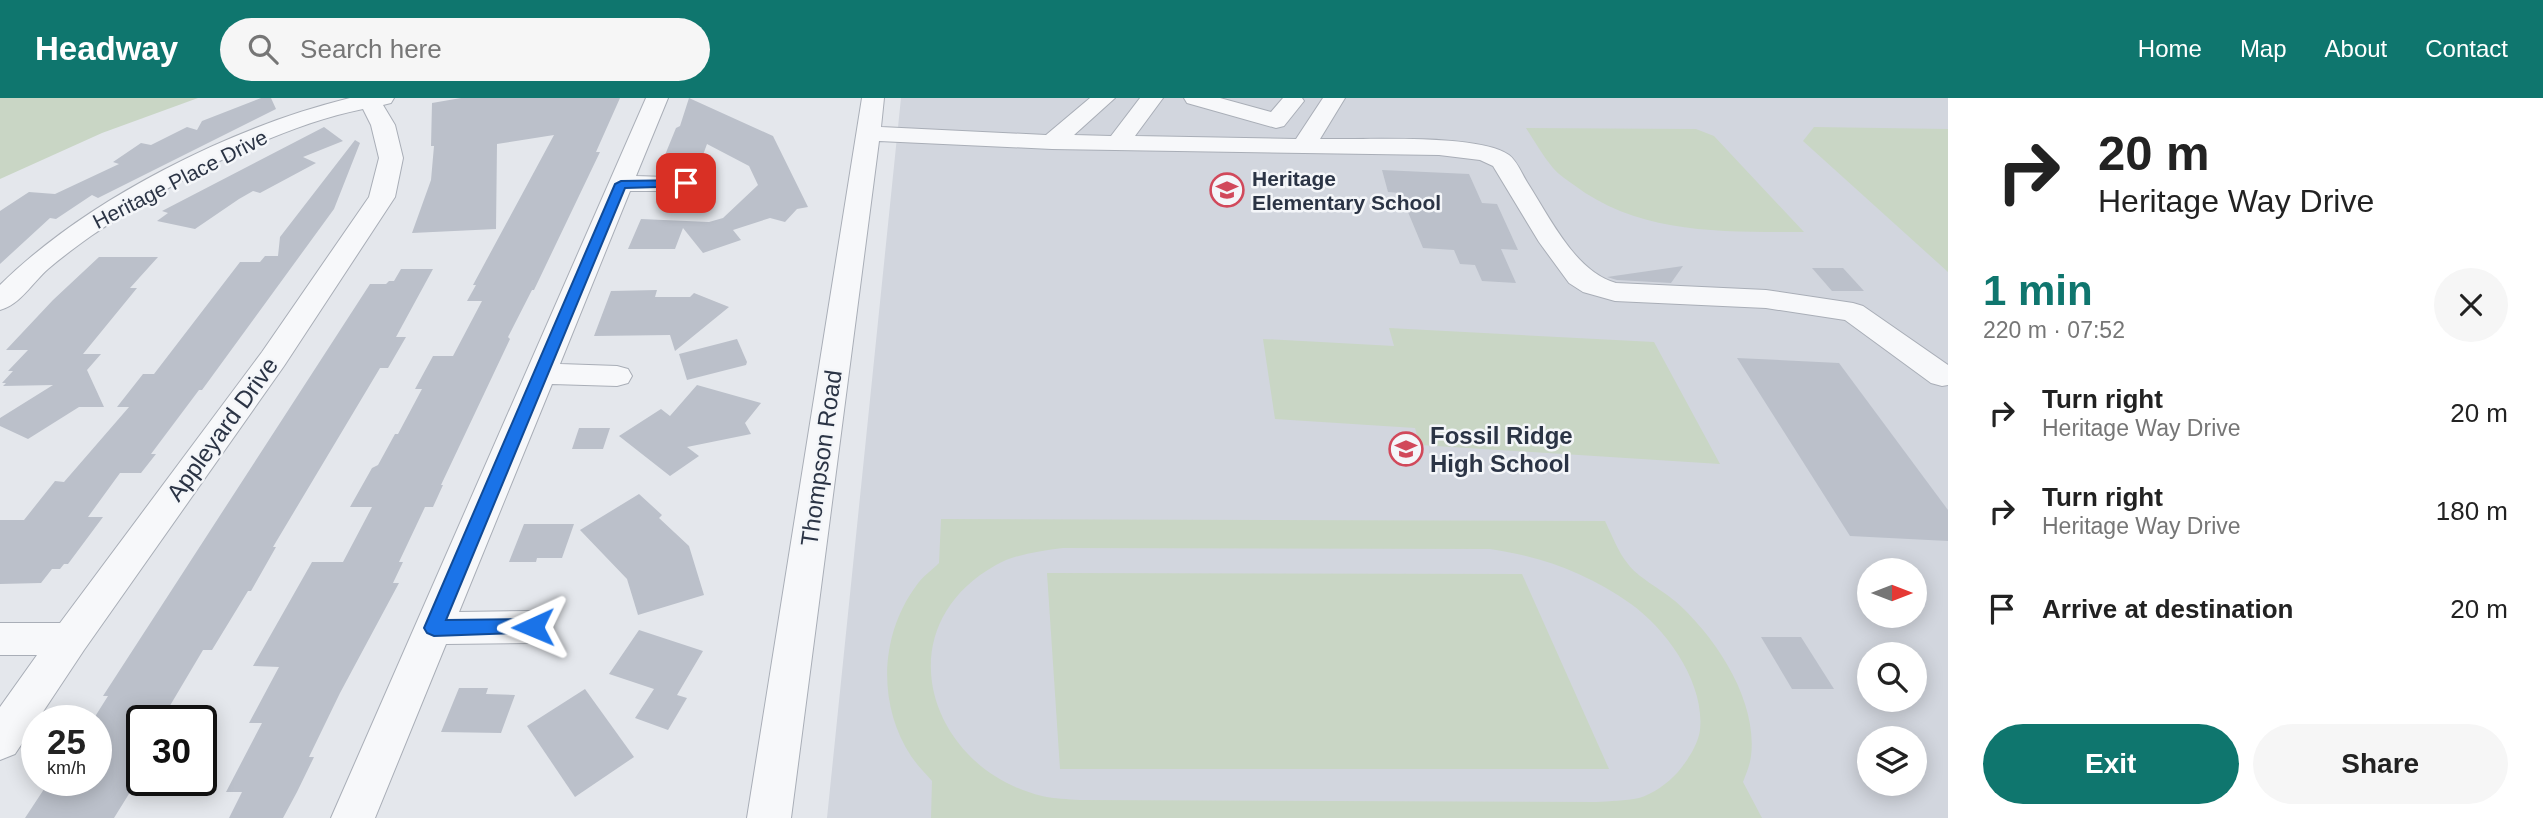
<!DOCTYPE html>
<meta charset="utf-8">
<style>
body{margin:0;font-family:Helvetica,sans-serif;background:#f6f6f6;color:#222;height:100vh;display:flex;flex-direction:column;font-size:26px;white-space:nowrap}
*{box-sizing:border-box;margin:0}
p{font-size:23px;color:#767676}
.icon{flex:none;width:38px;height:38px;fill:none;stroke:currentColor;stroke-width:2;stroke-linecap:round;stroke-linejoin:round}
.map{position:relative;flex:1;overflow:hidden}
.drawer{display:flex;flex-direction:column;background:#fff;width:595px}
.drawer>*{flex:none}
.hud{background:#fff;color:#222;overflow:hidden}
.needle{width:46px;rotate:90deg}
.tools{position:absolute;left:1857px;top:460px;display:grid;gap:14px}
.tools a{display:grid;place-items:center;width:70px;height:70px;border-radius:50%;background:#fff;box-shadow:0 4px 18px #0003;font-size:35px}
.speed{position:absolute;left:21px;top:607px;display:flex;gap:14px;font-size:35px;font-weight:700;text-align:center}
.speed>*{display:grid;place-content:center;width:91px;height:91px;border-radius:50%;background:#fff;box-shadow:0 4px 18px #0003;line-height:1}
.speed small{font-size:18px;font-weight:400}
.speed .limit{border:4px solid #111;border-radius:10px;background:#fff;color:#111}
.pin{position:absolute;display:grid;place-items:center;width:60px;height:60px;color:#fff;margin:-30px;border-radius:14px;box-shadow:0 4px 10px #0006}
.me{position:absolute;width:77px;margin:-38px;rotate:269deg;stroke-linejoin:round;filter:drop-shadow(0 0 5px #0008)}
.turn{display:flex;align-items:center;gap:24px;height:147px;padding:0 35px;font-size:32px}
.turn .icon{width:91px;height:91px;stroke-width:2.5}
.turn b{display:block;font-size:49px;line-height:60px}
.round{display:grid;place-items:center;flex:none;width:74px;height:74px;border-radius:37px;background:#f6f6f6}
.overview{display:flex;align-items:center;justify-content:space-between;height:119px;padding:0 35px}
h1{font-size:42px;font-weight:700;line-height:52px;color:#0f766e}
.primary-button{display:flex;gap:14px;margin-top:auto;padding:14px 35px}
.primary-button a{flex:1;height:80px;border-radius:42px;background:#0f766e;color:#fff;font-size:28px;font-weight:700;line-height:80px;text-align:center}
.primary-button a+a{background:#f6f6f6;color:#222}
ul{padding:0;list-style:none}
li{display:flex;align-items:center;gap:21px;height:98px;padding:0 35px}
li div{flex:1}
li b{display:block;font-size:26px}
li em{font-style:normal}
header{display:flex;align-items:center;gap:42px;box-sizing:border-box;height:98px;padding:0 35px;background:#0f766e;color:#fff}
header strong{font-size:33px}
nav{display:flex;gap:38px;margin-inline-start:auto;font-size:24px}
.search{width:490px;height:63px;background:#f6f6f6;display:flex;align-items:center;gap:18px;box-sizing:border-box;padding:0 24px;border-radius:38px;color:#767676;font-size:26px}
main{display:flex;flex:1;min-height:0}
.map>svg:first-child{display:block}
.built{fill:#d2d6de;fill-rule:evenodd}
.green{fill:#c9d6c5;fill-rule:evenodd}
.building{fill:#bbc0ca}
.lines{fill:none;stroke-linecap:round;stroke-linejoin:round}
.minor-casing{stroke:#a9aeb7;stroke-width:2}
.minor{fill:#f7f8fa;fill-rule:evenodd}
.route{fill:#1a73e8;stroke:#114b97;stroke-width:2}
.labels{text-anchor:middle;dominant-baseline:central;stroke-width:5;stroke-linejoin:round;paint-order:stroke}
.far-poi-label{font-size:21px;font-weight:bold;fill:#2b3445;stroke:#f4f6f9;text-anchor:start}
.far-street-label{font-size:21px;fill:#2b3445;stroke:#f4f6f9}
.street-label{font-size:24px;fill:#2b3445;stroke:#f4f6f9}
.poi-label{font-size:24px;font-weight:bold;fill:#2b3445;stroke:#f4f6f9;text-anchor:start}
</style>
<header>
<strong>Headway</strong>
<div class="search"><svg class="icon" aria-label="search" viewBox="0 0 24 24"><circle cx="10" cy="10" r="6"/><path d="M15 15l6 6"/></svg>Search here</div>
<nav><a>Home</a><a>Map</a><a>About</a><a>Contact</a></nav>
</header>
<main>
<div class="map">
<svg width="1948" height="720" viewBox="0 0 1948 720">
<rect width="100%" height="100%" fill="#e4e7ec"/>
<path class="built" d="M 901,0 L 1948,0 L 1948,720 L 827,720 ZM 1869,472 L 1914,472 L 1914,518 L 1869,518 ZM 1869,556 L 1914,556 L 1914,602 L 1869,602 ZM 1869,640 L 1914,640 L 1914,686 L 1869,686 Z"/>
<g class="green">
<path d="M 0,0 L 198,0 L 102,35 L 0,81 Z"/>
<path d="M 1814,29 L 1948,31 L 1948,174 L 1803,43 Z"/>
<path d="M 1526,30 L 1696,31 L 1714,38 L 1804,134 C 1725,134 1640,137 1574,87 C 1567,82 1559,77 1553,70 C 1543,58 1535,44 1526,30 Z"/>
<path d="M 1389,230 L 1654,244 L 1720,366 L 1420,347 L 1415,330 L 1275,321 L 1263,241 L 1394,248 Z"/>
<path d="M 941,421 L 1605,423 C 1612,437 1618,454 1628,466 C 1636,478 1662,492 1675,503 C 1715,538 1758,602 1751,658 C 1750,667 1746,676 1743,684 L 1762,720 L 931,720 L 932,683 C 925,675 917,667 911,658 C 877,606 880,537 916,488 C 922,479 932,472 939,465 ZM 1063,450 L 1490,451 C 1543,459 1587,475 1631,506 C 1667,532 1705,585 1700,632 C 1698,647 1687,663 1678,674 C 1668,685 1653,696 1639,700 C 1625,703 1610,703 1596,704 L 1080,702 C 1068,701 1054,701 1042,698 C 929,671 883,530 996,467 C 1016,456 1040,453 1063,450 Z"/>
<path d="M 1047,475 L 1522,476 L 1609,671 L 1060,671 Z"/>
</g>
<g class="building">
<path d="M 261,0 L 271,0 L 276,11 L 98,100 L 92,97 L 56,121 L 50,120 L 0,166 L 0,113 L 6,109 L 29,94 L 55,96 L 119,66 L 113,64 L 141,45 L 151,47 L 187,29 L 197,32 L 202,23 Z"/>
<path d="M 461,0 L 620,0 L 596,54 L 600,54 L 534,192 L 532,192 L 508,239 L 510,241 L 441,387 L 443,387 L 433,409 L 425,409 L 399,464 L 403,464 L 393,485 L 399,485 L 340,595 L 309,659 L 314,659 L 297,694 L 283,720 L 229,720 L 242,694 L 226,694 L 262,625 L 249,625 L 279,569 L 253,568 L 312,464 L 343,464 L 372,409 L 350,409 L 372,370 L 378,367 L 395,336 L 398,336 L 422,291 L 415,291 L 433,258 L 453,258 L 482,203 L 467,203 L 476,187 L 473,187 L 554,37 L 497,46 L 496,131 L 412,135 L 431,82 L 434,48 L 431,48 L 432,5 Z"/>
<path d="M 689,0 L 773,38 L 808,109 L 797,111 L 785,124 L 770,120 L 733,132 L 741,142 L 703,155 L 683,130 L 675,151 L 628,151 L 641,121 L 709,124 L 723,120 L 758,87 L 749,68 L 707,46 L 703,57 L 665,57 L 676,30 L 680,28 Z"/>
<path d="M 324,29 L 343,43 L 303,59 L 316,65 L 260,95 L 253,93 L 239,101 L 195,131 L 157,123 L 168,115 L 162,113 Z"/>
<path d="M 355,42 L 360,45 L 334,111 L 202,292 L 199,292 L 151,356 L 156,356 L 141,375 L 120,375 L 88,419 L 103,419 L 68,466 L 64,466 L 60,471 L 52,471 L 41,485 L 0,486 L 0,422 L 24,422 L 55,383 L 64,384 L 129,309 L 117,309 L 143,276 L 154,276 L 240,164 L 260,164 L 265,158 L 278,158 L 280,139 Z"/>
<path d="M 1382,72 L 1469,76 L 1482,105 L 1497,106 L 1518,152 L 1501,151 L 1516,185 L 1482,183 L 1475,167 L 1460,166 L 1454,152 L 1423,150 L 1400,95 L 1388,94 Z"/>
<path d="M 99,159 L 158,159 L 130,190 L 137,190 L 83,256 L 101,256 L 87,272 L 104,309 L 79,309 L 28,341 L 0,328 L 0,320 L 53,287 L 3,288 L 6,285 L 2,285 L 13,273 L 8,273 L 28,252 L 6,252 L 53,202 Z"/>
<path d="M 1683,168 L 1671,185 L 1617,182 L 1607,179 Z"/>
<path d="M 1812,170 L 1843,170 L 1864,193 L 1832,193 Z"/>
<path d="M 401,171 L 433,171 L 396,239 L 406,239 L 388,270 L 380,270 L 273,449 L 276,449 L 251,493 L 248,493 L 212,552 L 203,552 L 165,616 L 142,616 L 142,680 L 136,691 L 132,691 L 114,720 L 25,720 L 50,682 L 96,682 L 96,617 L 108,598 L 103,598 L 370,186 L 386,186 L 389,183 L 394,183 Z"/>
<path d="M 657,192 L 655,199 L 690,199 L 694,195 L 729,209 L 675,253 L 670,237 L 594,238 L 611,193 Z"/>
<path d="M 737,241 L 747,264 L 746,267 L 687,282 L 679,256 Z"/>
<path d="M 1737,260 L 1839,265 L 1948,412 L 1948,443 L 1850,438 Z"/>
<path d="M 697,287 L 761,305 L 745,325 L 751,336 L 687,349 L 699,358 L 670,378 L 619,338 L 661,311 L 670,318 Z"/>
<path d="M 579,330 L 610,330 L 603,351 L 572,351 Z"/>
<path d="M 639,396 L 662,417 L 659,420 L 689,448 L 704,497 L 638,517 L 627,481 L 580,432 Z"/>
<path d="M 524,426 L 574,426 L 562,460 L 537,460 L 536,464 L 509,464 Z"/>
<path d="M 639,532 L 703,553 L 677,597 L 687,600 L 668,632 L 635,620 L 654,591 L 609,576 Z"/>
<path d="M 1761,539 L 1801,539 L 1834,591 L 1792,591 Z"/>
<path d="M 459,590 L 488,590 L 486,596 L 515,597 L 501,635 L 441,634 Z"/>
<path d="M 585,591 L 634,659 L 575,699 L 527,628 Z"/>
</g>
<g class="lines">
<defs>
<g id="minor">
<path d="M 350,0 L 394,0 L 391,5 L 383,7 L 395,27 L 403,60 L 395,99 L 284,268 L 84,552 L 15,656 L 0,662 L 0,609 L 37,557 L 0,557 L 0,525 L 60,525 L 262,254 L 369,99 L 379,60 L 371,27 L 363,11 C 274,29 166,87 91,138 C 77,148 62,159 48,171 C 33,184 20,207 0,212 L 0,187 C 87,101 231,29 350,0 Z"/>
<path d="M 646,0 L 668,0 L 636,78 L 695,80 L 699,85 L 695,90 L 686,93 L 630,93 L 560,266 L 617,268 L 628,271 L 632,278 L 628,285 L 617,288 L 552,286 L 459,514 L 533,513 L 547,518 L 552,529 L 547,540 L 533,545 L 446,546 L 375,720 L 331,720 Z"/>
<path d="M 862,0 L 884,0 L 881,29 L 1046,37 L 1090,0 L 1115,0 L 1074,37 L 1111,38 L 1140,0 L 1163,0 L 1135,38 L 1296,41 L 1323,0 L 1345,0 L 1320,41 C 1361,42 1479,35 1509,57 C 1517,63 1522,76 1527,84 C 1549,118 1575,174 1616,185 L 1766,192 L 1853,205 L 1863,208 L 1948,267 L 1948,287 L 1942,288 L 1931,285 L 1845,222 L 1766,210 L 1615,203 L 1583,194 L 1569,185 L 1539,144 L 1493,68 L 1480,62 L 1439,57 L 1052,51 L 879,43 L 791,720 L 747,720 Z"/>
<path d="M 1184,0 L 1220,0 L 1271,14 L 1283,0 L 1302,0 L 1304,3 L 1284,28 L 1276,30 L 1187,5 Z"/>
</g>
</defs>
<use href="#minor" class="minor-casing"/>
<use href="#minor" class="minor"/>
</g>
<path class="route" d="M 686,82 L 690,83 L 690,88 L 625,90 L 446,522 L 533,521 L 540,523 L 543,529 L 540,534 L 434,538 L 427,535 L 424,530 L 615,86 L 621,83 Z"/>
<defs>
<symbol id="school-ring" viewBox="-11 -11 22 22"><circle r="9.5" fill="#f4f6f9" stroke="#d1495b" stroke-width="1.5"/><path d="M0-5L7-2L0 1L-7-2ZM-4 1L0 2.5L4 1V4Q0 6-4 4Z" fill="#d1495b"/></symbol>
</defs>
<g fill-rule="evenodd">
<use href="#school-ring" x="1208" y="73" width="38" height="38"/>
<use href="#school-ring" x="1387" y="332" width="38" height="38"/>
</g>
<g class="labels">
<g class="far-poi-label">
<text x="1252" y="80">Heritage<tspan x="1252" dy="24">Elementary School</tspan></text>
</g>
<g class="far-street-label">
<text transform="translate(180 81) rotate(-27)">Heritage Place Drive</text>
</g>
<g class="street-label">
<text transform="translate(222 331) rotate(-54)">Appleyard Drive</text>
<text transform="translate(821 360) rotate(-82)">Thompson Road</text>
</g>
<g class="poi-label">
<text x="1430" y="337">Fossil Ridge<tspan x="1430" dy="28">High School</tspan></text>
</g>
</g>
</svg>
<div class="tools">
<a><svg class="needle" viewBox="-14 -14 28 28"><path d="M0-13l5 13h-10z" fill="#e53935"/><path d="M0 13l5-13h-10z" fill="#767676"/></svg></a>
<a><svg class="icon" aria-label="search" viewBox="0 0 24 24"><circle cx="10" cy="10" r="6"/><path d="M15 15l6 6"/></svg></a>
<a><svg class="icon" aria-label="layers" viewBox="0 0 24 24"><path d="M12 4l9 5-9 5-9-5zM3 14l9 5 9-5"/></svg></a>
</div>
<div class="speed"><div>25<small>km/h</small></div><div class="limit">30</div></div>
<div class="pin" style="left:686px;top:85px;background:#d93025"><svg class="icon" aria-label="arrive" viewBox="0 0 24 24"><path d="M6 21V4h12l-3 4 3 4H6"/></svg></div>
<svg class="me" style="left:533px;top:529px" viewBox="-20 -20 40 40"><path d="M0-17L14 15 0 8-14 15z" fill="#1a73e8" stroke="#fff" stroke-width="4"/></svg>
</div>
<section class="drawer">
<div class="hud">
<div class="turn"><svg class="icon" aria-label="right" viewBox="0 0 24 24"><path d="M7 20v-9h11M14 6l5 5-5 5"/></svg><div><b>20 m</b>Heritage Way Drive</div></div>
</div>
<div class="overview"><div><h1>1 min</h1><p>220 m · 07:52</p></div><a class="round"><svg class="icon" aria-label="close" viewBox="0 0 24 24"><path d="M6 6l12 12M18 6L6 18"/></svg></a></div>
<ul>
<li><svg class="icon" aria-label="right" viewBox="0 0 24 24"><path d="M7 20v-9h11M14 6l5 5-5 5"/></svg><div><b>Turn right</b><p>Heritage Way Drive</p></div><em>20 m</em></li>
<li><svg class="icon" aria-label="right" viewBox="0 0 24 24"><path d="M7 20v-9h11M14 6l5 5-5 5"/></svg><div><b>Turn right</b><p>Heritage Way Drive</p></div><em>180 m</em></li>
<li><svg class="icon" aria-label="arrive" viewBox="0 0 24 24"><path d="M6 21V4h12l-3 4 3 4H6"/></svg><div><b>Arrive at destination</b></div><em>20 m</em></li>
</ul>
<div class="primary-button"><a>Exit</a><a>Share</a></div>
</section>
</main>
